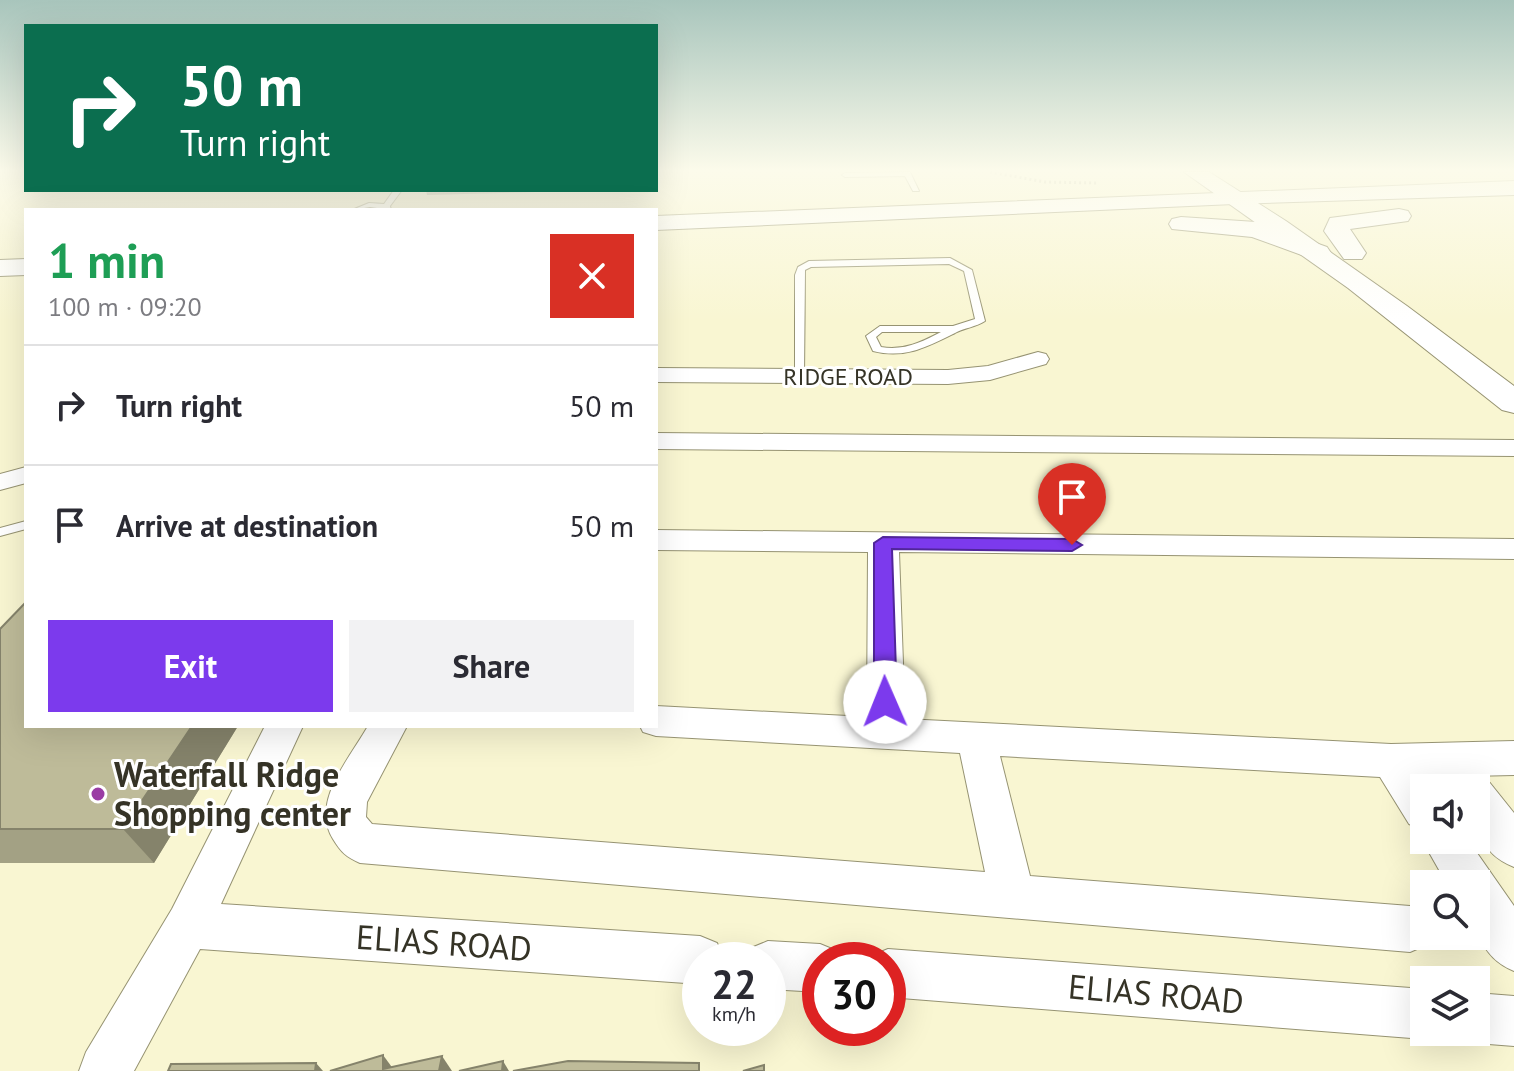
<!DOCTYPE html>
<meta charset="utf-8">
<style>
body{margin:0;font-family:"PT Sans",sans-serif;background:#f2f2f3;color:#2b2b33;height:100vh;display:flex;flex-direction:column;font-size:30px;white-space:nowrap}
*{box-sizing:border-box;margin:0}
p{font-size:26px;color:#7c7c81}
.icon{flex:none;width:44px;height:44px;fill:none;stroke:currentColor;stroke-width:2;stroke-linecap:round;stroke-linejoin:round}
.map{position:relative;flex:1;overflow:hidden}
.drawer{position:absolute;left:24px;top:208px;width:634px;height:520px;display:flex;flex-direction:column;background:#fff;border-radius:0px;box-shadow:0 8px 32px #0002}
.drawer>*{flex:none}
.guide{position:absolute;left:24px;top:24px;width:634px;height:168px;border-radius:0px;box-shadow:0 8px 32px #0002;background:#0b6e4f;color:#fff;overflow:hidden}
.buttons{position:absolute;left:1410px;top:774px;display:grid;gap:16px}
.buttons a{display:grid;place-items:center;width:80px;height:80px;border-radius:0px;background:#fff;box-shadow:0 8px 32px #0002;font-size:40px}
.speed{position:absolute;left:682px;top:942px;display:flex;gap:16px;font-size:40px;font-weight:700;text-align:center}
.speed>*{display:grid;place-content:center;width:104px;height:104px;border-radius:50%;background:#fff;box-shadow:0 8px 32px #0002;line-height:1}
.speed small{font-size:20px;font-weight:400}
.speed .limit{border:12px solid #d22;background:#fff;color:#111}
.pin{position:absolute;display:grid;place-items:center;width:68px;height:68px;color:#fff;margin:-82px -34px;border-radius:50% 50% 50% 0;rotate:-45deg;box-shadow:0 0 8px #0007}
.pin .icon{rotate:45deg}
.me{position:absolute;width:88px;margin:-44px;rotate:359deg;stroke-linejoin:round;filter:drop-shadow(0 0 6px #0008)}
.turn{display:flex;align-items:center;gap:28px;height:168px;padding:0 24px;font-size:36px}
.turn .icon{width:104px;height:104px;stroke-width:2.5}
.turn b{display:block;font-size:56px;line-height:68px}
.round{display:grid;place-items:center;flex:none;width:84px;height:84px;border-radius:0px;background:#f2f2f3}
.head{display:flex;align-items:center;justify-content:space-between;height:136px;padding:0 24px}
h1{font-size:48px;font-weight:800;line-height:60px;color:#1e9e55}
.cta{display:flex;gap:16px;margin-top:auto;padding:16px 24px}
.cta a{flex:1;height:92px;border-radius:0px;background:#7c3aed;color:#fff;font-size:32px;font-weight:800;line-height:92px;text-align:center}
.cta a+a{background:#f2f2f3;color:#2b2b33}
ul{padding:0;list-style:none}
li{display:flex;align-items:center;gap:24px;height:120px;padding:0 24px;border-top:2px solid #e1e1e2}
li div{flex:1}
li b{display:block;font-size:30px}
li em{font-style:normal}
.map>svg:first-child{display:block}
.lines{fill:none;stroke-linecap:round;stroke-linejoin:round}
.service-casing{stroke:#969372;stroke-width:2}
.minor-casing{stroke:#969372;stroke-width:2}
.secondary-casing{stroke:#969372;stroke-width:2}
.primary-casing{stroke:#969372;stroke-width:2}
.path{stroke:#a9a78c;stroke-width:3;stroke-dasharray:2 3;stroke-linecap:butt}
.service{fill:#fff;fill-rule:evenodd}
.minor{fill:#fff;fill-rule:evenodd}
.secondary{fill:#fff;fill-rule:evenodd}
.primary{fill:#fff;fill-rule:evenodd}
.wall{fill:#a3a184}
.shaded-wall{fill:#85836b}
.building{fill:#bebb99;stroke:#85836b;stroke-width:2}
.route{fill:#7c3aed;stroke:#51269a;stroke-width:2}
.poi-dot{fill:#9a3ca4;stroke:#fff;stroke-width:3}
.labels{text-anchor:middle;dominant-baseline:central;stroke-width:6;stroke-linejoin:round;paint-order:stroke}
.far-street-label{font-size:24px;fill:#353326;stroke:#fff}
.near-poi-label{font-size:34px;font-weight:bold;fill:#353326;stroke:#fff;text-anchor:start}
.near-street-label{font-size:34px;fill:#353326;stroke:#fff}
</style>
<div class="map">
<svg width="1514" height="1071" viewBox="0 0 1514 1071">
<rect width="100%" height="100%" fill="#f9f6d2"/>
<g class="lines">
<defs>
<g id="service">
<path d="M 910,172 L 919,191 L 913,191 L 905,176 L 845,177 L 842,175 L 845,173 Z"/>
<path d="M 394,190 L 402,190 L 390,206 L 391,210 L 370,207 L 352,210 L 369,203 L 384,204 Z"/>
<path d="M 950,258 L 972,270 L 985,321 C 976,327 964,328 955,333 C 927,347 905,359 873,351 L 866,336 L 880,326 L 953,326 L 975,319 L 964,271 L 949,264 L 811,267 L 805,270 L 804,376 L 803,378 L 795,378 L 795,275 L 798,267 L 809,261 ZM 882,332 L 941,332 C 922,342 904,351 881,347 L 876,337 Z"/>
<path d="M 26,521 L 26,529 L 0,536 L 0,528 Z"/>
</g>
<g id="minor">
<path d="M 1038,352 L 1046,354 L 1049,359 L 1046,364 L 990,380 L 948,384 L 656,382 L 656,368 L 948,370 L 988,366 Z"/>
<path d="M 656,433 L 1514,440 L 1514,456 L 656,449 Z"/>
<path d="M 26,467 L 26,483 L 0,490 L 0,474 Z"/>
<path d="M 656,530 L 1514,539 L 1514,559 L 899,552 L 905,719 L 1391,744 L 1514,741 L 1514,775 L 1424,777 L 1432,788 L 1424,788 L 1424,830 L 1409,824 L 1380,777 L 1000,756 L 1030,876 L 1410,906 L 1424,912 L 1424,936 L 1430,936 L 1426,945 L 1410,952 L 360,863 C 346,857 341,852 333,839 C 310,802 350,758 368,726 L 407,726 L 367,802 L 366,817 L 372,824 L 985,872 L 960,753 L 656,736 L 643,732 L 640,726 L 656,726 L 656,706 L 867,717 L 868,552 L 656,550 Z"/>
<path d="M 265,726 L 303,726 L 221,904 L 700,936 L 717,943 L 724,960 L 700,960 L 700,984 L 200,949 L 134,1071 L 79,1071 L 86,1052 L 172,909 Z"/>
<path d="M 1476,778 L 1490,783 L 1514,813 L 1514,867 C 1476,852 1476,823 1476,788 L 1459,788 L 1462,783 Z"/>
<path d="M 1424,835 L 1424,840 L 1468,840 L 1514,906 L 1514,971 C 1474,954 1476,922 1476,884 L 1447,884 L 1422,840 Z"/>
<path d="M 768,941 L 820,944 L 837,951 L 841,960 L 820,960 L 820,992 L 768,989 L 768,960 L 746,960 L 751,948 Z"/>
<path d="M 888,949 L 1424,989 L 1424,1032 L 1441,1032 L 1424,1039 L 888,997 L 888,960 L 869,960 L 871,956 Z"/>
<path d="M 1476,993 L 1514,996 L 1514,1046 L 1476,1043 L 1458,1036 L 1457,1032 L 1476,1032 Z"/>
</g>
<path id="secondary" d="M 1184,172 L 1209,172 L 1286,221 L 1407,306 L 1514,386 L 1514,413 L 1502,410 L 1348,288 Z"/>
<g id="primary">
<path d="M 1514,181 L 1514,195 L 1234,204 L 656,230 L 656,216 Z"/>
<path d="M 1399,209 L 1408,211 L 1411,216 L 1408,221 L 1350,229 L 1366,253 L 1362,259 L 1344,259 L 1324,231 L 1330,218 Z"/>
<path d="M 1181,217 L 1256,222 L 1327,247 L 1331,253 L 1327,259 L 1318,261 L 1252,237 L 1172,229 L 1169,224 L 1172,219 Z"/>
<path d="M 26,259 L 26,275 L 0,276 L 0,260 Z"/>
</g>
</defs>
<use href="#service" class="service-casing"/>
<use href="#minor" class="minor-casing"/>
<use href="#secondary" class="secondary-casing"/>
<use href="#primary" class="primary-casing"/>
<path class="path" d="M 990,172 L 1045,182 L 1099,183"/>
<use href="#service" class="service"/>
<use href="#minor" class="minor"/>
<use href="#secondary" class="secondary"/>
<use href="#primary" class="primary"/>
</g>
<g class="wall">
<path d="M 426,190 L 610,190 L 427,195 Z"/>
<path d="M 0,629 L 26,726 L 238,726 L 154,863 L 0,863 Z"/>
</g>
<g class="shaded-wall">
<path d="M 192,726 L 238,726 L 154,863 L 123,829 Z"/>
<path d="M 383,1055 L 394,1070 L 383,1069 Z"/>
<path d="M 442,1056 L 452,1071 L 439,1071 Z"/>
<path d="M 503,1061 L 509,1071 L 502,1071 Z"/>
<path d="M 316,1063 L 323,1071 L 315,1071 Z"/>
</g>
<g class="building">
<path d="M 26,602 L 26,726 L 192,726 L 123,829 L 0,829 L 0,629 Z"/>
<path d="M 383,1055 L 383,1069 L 442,1056 L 439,1071 L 330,1071 Z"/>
<path d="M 503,1061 L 502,1071 L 459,1071 Z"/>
<path d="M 568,1061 L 699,1063 L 699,1071 L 513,1071 Z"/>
<path d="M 316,1063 L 315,1071 L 168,1071 L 171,1064 Z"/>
<path d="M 764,1065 L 764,1071 L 743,1071 Z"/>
</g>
<linearGradient id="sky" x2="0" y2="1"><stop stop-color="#a8c5bc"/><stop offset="0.53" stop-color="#fcfbeb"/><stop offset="1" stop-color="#fcfbeb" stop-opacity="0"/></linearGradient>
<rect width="1514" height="322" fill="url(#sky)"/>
<path class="route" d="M 883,537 L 1072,539 L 1082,545 L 1072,551 L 892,549 L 897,702 L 893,708 L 885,711 L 877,708 L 874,702 L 874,543 Z"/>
<circle class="poi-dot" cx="98" cy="794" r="8"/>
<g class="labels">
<g class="far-street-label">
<text x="848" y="376">RIDGE ROAD</text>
</g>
<g class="near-poi-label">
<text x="114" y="774">Waterfall Ridge<tspan x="114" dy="39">Shopping center</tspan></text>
</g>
<g class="near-street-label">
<text transform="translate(444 942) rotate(4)">ELIAS ROAD</text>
<text transform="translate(1156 993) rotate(5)">ELIAS ROAD</text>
</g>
</g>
</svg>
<div class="buttons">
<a><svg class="icon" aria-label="sound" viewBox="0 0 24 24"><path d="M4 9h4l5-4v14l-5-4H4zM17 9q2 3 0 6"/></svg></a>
<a><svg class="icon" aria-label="search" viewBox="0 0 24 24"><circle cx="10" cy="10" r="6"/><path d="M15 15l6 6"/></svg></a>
<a><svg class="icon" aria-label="layers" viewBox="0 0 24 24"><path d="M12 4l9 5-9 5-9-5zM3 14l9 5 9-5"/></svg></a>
</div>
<div class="speed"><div>22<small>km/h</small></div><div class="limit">30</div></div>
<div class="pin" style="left:1072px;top:545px;background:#d93025"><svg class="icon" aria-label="arrive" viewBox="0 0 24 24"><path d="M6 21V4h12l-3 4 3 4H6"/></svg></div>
<svg class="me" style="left:885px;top:702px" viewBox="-20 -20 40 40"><circle r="19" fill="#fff"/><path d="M0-13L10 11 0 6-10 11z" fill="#7c3aed"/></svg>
<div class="guide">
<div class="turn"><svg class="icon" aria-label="right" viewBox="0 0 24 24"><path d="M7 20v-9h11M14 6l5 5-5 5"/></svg><div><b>50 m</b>Turn right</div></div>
</div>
<section class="drawer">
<div class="head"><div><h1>1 min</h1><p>100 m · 09:20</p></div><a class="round" style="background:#d93025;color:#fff"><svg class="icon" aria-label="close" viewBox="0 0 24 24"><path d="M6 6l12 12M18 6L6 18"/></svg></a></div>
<ul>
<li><svg class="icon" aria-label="right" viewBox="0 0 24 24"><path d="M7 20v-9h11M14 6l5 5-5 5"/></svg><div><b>Turn right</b></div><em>50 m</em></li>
<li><svg class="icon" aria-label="arrive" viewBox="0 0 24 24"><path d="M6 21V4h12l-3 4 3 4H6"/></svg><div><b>Arrive at destination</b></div><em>50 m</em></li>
</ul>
<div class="cta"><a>Exit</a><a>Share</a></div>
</section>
</div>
